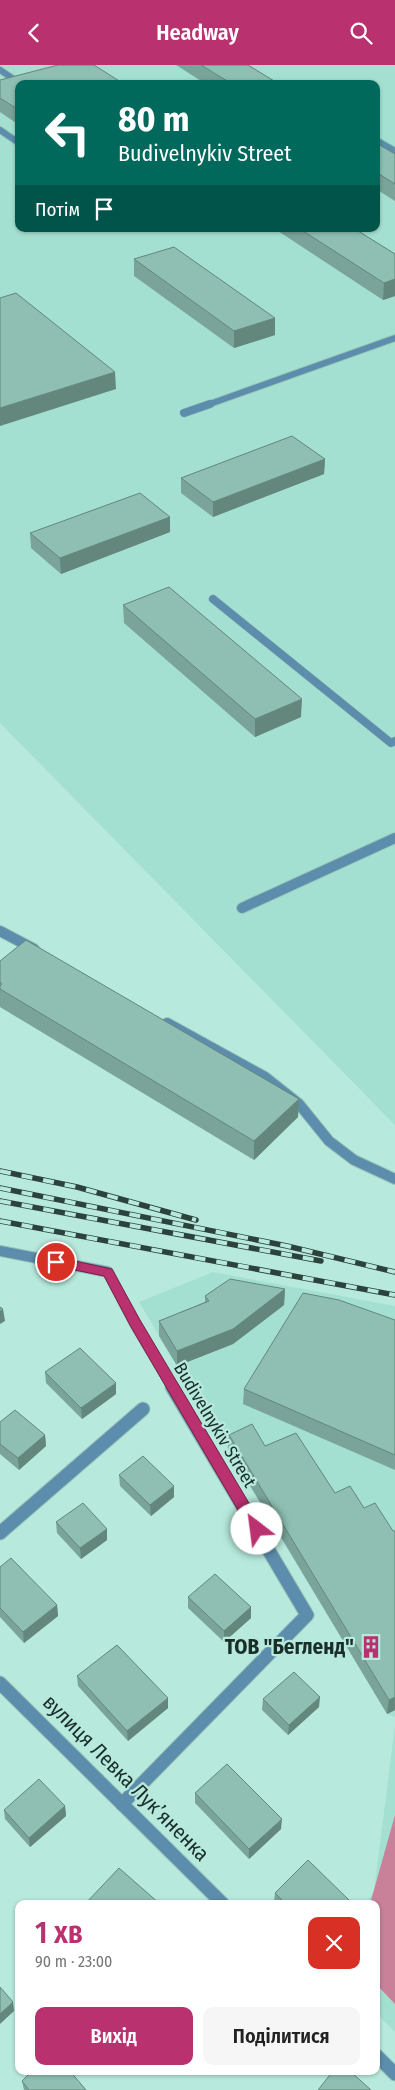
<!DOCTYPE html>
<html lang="uk">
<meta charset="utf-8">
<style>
body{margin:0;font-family:"Fira Sans Condensed",sans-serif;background:#f6f6f6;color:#222;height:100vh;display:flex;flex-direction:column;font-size:19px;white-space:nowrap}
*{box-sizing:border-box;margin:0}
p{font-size:16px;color:#767676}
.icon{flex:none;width:28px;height:28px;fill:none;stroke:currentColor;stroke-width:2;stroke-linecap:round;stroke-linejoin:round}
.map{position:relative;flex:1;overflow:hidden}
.details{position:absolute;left:15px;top:1835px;width:365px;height:175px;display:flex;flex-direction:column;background:#fff;border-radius:10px;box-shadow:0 1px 4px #0004}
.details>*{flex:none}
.top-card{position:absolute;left:15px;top:15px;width:365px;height:152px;border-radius:10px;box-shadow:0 1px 4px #0004;background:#00695c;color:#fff;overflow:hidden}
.pin{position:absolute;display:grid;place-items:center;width:42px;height:42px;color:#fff;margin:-21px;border:2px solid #fff;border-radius:50%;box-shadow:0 1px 5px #0007}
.me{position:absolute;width:55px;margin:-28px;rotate:330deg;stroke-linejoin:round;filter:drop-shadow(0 0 4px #0008)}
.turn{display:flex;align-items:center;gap:18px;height:105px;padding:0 20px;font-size:22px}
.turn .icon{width:65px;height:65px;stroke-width:2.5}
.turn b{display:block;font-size:35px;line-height:42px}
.then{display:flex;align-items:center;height:48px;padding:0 20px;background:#0003;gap:10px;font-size:19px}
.round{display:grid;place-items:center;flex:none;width:52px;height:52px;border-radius:10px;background:#f6f6f6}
.summary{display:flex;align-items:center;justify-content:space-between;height:85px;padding:0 20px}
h1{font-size:30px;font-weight:600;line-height:38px;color:#b9316f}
.primary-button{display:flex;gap:10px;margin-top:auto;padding:10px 20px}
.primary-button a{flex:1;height:58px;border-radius:10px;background:#b9316f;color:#fff;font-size:20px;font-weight:600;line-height:58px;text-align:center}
.primary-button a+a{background:#f6f6f6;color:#222}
header{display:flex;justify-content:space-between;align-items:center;height:65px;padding:0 20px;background:#b9316f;color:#fff;font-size:22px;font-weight:600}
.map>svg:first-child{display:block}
.built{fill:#a4e0d1;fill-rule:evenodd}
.forest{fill:#c9819a}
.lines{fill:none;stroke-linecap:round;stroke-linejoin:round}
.service-far3-casing{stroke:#98c4b8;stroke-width:8}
.service-far2-casing{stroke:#98c4b8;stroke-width:9}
.service-far1-casing{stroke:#98c4b8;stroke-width:12}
.service-casing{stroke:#98c4b8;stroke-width:15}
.minor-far1-casing{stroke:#98c4b8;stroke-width:12}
.minor-casing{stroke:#98c4b8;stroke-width:15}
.service-far3{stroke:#5d8dac;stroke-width:6}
.service-far2{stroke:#5d8dac;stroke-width:8}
.service-far1{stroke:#5d8dac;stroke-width:10}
.service{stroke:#5d8dac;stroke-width:13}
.minor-far1{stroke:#5d8dac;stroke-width:10}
.minor{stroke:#5d8dac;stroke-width:13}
.rail-casing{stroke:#2c433d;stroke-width:5.5}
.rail{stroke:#b7e9dc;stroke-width:4;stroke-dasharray:11;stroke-linecap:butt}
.wall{fill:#7aa499}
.shaded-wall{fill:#63867d}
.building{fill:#8ebfb2;stroke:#63867d}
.route{fill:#b9316f;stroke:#782048}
.labels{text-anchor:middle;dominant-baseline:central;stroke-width:4.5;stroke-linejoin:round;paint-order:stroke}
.street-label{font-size:18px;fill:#1a2e29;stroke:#b7e9dc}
.near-poi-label{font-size:21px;font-weight:bold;fill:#1a2e29;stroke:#b7e9dc;text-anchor:end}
.near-street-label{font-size:21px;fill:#1a2e29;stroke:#b7e9dc}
</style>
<header><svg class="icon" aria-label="back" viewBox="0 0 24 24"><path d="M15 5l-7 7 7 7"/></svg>Headway<svg class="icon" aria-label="search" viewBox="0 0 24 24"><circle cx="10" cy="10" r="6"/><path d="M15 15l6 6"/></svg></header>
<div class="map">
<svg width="395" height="2025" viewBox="0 0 395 2025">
<rect width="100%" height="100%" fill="#b7e9dc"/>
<g class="built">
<path d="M 0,0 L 395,0 L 395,1060 L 0,658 ZM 19,19 L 376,19 L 376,164 L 19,164 Z"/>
<path d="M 213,1207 L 395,1241 L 395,1652 L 387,1649 L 139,1237 Z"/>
<path d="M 395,1660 L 395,1967 L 376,1948 L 376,1839 L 366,1839 L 374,1826 Z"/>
</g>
<path class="forest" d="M 395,1750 L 395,1939 L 376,1919 L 376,1839 L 370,1839 Z"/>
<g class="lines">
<defs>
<g id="service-far3">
<path d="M 0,5 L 21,19"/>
<path d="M 0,65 L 19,78"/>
<path d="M 376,75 L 395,86"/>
<path d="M 207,340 L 395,273"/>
</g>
<g id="service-far2">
<path d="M 184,348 L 210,339"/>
<path d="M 213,534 L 391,678 L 395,676"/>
</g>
<path id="service-far1" d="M 242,843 L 395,773"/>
<path id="service" d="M 0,1468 L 143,1344"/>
<g id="minor-far1">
<path d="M 0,866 L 34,884"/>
<path d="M 167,958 L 265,1012 L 299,1039 L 329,1076 L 354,1095 L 395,1114"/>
<path d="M 0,1186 L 108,1207 L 135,1259 L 173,1323"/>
</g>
<g id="minor">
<path d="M 0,1618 L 223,1839"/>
<path d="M 122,1739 L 307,1550 L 172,1322"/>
<path d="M 376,1990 L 395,2009"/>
</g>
</defs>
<use href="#service-far3" class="service-far3-casing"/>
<use href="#service-far2" class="service-far2-casing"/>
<use href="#service-far1" class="service-far1-casing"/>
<use href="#service" class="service-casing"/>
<use href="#minor-far1" class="minor-far1-casing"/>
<use href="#minor" class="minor-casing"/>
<use href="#service-far3" class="service-far3"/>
<use href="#service-far2" class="service-far2"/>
<use href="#service-far1" class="service-far1"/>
<use href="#service" class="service"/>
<use href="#minor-far1" class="minor-far1"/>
<use href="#minor" class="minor"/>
<defs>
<g id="rail">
<path d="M 0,1106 L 77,1122 L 196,1155"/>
<path d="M 0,1123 L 287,1181 L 395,1207"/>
<path d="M 0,1136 L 321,1196"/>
<path d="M 0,1156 L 395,1230"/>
</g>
</defs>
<use href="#rail" class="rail-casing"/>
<use href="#rail" class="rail"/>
</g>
<g class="wall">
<path d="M 176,0 L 248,0 L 279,19 L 206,19 Z"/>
<path d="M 0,15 L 19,19 L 19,60 L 0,47 Z"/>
<path d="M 376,78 L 395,89 L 395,136 L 376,124 Z"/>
<path d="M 278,164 L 355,164 L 395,189 L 395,231 L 383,235 L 278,166 Z"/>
<path d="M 134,194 L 275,253 L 275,270 L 234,283 L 134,211 Z"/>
<path d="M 325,394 L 324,409 L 213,452 L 181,428 L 181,413 Z"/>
<path d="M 170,452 L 170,467 L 61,509 L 31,483 L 30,468 Z"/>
<path d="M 123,540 L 301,652 L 255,672 L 124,558 Z"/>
<path d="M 0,896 L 298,1052 L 254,1095 L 0,942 Z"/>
<path d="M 285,1224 L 284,1240 L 233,1279 L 177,1301 L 159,1271 L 159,1256 L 205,1237 L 205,1231 Z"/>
<path d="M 395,1255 L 395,1405 L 243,1339 L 244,1324 Z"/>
<path d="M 45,1307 L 116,1329 L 82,1354 L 46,1318 Z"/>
<path d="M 0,1357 L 45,1370 L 46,1381 L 19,1405 L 0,1389 Z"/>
<path d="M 229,1370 L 395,1645 L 387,1649 L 228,1384 Z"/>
<path d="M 119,1410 L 174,1432 L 151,1451 L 120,1421 Z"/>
<path d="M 56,1457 L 107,1464 L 107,1475 L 81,1494 L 57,1468 Z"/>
<path d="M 0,1502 L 57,1540 L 58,1551 L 24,1578 L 0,1552 Z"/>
<path d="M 188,1532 L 251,1542 L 251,1553 L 224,1577 L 188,1543 Z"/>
<path d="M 77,1611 L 168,1643 L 128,1676 L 78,1621 Z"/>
<path d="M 263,1634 L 319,1642 L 288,1670 L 262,1645 Z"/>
<path d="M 195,1728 L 281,1764 L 249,1794 L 195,1738 Z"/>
<path d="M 65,1741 L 66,1751 L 30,1782 L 5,1754 L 4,1745 Z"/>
<path d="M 275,1828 L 348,1839 L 276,1839 L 274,1837 Z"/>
<path d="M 22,2016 L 86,2025 L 24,2025 Z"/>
</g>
<g class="shaded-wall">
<path d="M 395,214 L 395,231 L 383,235 L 384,218 Z"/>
<path d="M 275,253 L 275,270 L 234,283 L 234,266 Z"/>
<path d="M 115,307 L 116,324 L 0,361 L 0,343 Z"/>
<path d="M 325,394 L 324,409 L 213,452 L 213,437 Z"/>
<path d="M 170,452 L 170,467 L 61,509 L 60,493 Z"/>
<path d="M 302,634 L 301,652 L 255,672 L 255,654 Z"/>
<path d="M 299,1034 L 298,1052 L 254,1095 L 254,1076 Z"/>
<path d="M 285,1224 L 284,1240 L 233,1279 L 177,1301 L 177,1286 Z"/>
<path d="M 3,1244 L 5,1256 L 0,1259 L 0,1247 Z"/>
<path d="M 116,1318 L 116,1329 L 82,1354 L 81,1343 Z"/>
<path d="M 45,1370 L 46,1381 L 19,1405 L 18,1393 Z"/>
<path d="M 174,1421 L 174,1432 L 151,1451 L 150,1440 Z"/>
<path d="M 107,1464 L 107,1475 L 81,1494 L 80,1483 Z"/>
<path d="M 57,1540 L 58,1551 L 24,1578 L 23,1567 Z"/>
<path d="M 251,1542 L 251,1553 L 224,1577 L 224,1566 Z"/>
<path d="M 320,1632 L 319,1642 L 288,1670 L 289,1660 Z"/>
<path d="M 395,1632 L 395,1645 L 387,1649 L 389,1635 Z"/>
<path d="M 168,1633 L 168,1643 L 128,1676 L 127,1666 Z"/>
<path d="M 65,1741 L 66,1751 L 30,1782 L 29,1773 Z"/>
<path d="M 282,1754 L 281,1764 L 249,1794 L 249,1784 Z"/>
<path d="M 13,1937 L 14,1946 L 0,1959 L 0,1949 Z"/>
</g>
<g class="building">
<path d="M 58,0 L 94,0 L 124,19 L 19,19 L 19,45 L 0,33 L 0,15 Z"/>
<path d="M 201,0 L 248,0 L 279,19 L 232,19 Z"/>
<path d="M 376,78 L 395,89 L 395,119 L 376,107 Z"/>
<path d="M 300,164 L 355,164 L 395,189 L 395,214 L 384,218 Z"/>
<path d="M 174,182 L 275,253 L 234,266 L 134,194 Z"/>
<path d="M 16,228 L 115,307 L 0,343 L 0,233 Z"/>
<path d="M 292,371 L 325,394 L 213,437 L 181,413 Z"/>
<path d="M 140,428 L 170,452 L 60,493 L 30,468 Z"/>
<path d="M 169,522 L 302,634 L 255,654 L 123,540 Z"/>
<path d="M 26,875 L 299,1034 L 254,1076 L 0,924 L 0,921 L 2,919 L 0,917 L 0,896 Z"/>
<path d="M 230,1214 L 285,1224 L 233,1264 L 177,1286 L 159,1256 L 209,1236 L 205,1231 Z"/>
<path d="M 303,1228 L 339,1235 L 395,1255 L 395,1390 L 244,1324 Z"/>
<path d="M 0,1242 L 3,1244 L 0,1247 Z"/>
<path d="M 80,1283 L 116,1318 L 81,1343 L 45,1307 Z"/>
<path d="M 15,1345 L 45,1370 L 18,1393 L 0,1379 L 0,1357 Z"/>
<path d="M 252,1359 L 265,1381 L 296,1368 L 335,1428 L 350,1421 L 364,1443 L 375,1438 L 393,1466 L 395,1466 L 395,1632 L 389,1635 L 229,1370 Z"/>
<path d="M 143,1391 L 174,1421 L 150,1440 L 119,1410 Z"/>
<path d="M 83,1438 L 107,1464 L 80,1483 L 56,1457 Z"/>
<path d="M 11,1493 L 57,1540 L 23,1567 L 0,1543 L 0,1502 Z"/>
<path d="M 215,1509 L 251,1542 L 224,1566 L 188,1532 Z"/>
<path d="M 117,1580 L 168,1633 L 127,1666 L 77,1611 Z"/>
<path d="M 294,1607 L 320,1632 L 289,1660 L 263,1634 Z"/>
<path d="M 227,1699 L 282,1754 L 249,1784 L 195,1728 Z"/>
<path d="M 39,1714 L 65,1741 L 29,1773 L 4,1745 Z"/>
<path d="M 308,1795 L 350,1836 L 348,1839 L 286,1839 L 275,1828 Z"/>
<path d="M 119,1803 L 160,1839 L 85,1839 Z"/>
<path d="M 0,1922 L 13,1937 L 0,1949 Z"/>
<path d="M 32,2006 L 70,2006 L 86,2025 L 29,2025 L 22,2016 Z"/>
<path d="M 333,2006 L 350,2006 L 371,2025 L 318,2025 Z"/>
</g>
<path class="route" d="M 56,1192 L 112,1204 L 140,1255 L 262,1460 L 264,1464 L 262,1469 L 257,1470 L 252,1469 L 131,1262 L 104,1211 L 51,1200 L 50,1197 L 51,1193 Z"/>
<defs>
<symbol id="building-bare" viewBox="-9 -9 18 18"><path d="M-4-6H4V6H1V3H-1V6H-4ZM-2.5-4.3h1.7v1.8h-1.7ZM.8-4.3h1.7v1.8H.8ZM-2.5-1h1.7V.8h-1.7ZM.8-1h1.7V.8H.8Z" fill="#b9316f" stroke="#b7e9dc" stroke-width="2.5" paint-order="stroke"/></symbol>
</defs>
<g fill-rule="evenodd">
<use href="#building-bare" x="355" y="1566" width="32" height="32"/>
</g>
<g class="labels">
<g class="street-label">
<text transform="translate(215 1360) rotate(59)">Budivelnykiv Street</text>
</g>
<g class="near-poi-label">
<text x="354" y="1582">ТОВ "Бегленд"</text>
</g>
<g class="near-street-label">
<text transform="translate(126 1713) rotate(45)">вулиця Левка Лукʼяненка</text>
</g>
</g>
</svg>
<div class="pin" style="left:56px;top:1197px;background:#d93025"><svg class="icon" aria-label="arrive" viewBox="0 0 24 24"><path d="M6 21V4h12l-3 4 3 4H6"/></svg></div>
<svg class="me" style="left:257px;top:1464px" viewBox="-20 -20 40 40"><circle r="19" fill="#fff"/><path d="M0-13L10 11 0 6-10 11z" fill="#b9316f"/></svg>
<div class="top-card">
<div class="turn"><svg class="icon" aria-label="left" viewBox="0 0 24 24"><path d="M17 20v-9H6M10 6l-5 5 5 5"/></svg><div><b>80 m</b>Budivelnykiv Street</div></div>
<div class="then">Потім<svg class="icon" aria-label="arrive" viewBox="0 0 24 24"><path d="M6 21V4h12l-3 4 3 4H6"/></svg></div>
</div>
<section class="details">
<div class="summary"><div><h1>1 хв</h1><p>90 m · 23:00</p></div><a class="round" style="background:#d93025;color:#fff"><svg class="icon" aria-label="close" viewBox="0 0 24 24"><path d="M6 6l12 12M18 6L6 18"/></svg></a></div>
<div class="primary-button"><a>Вихід</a><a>Поділитися</a></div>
</section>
</div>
